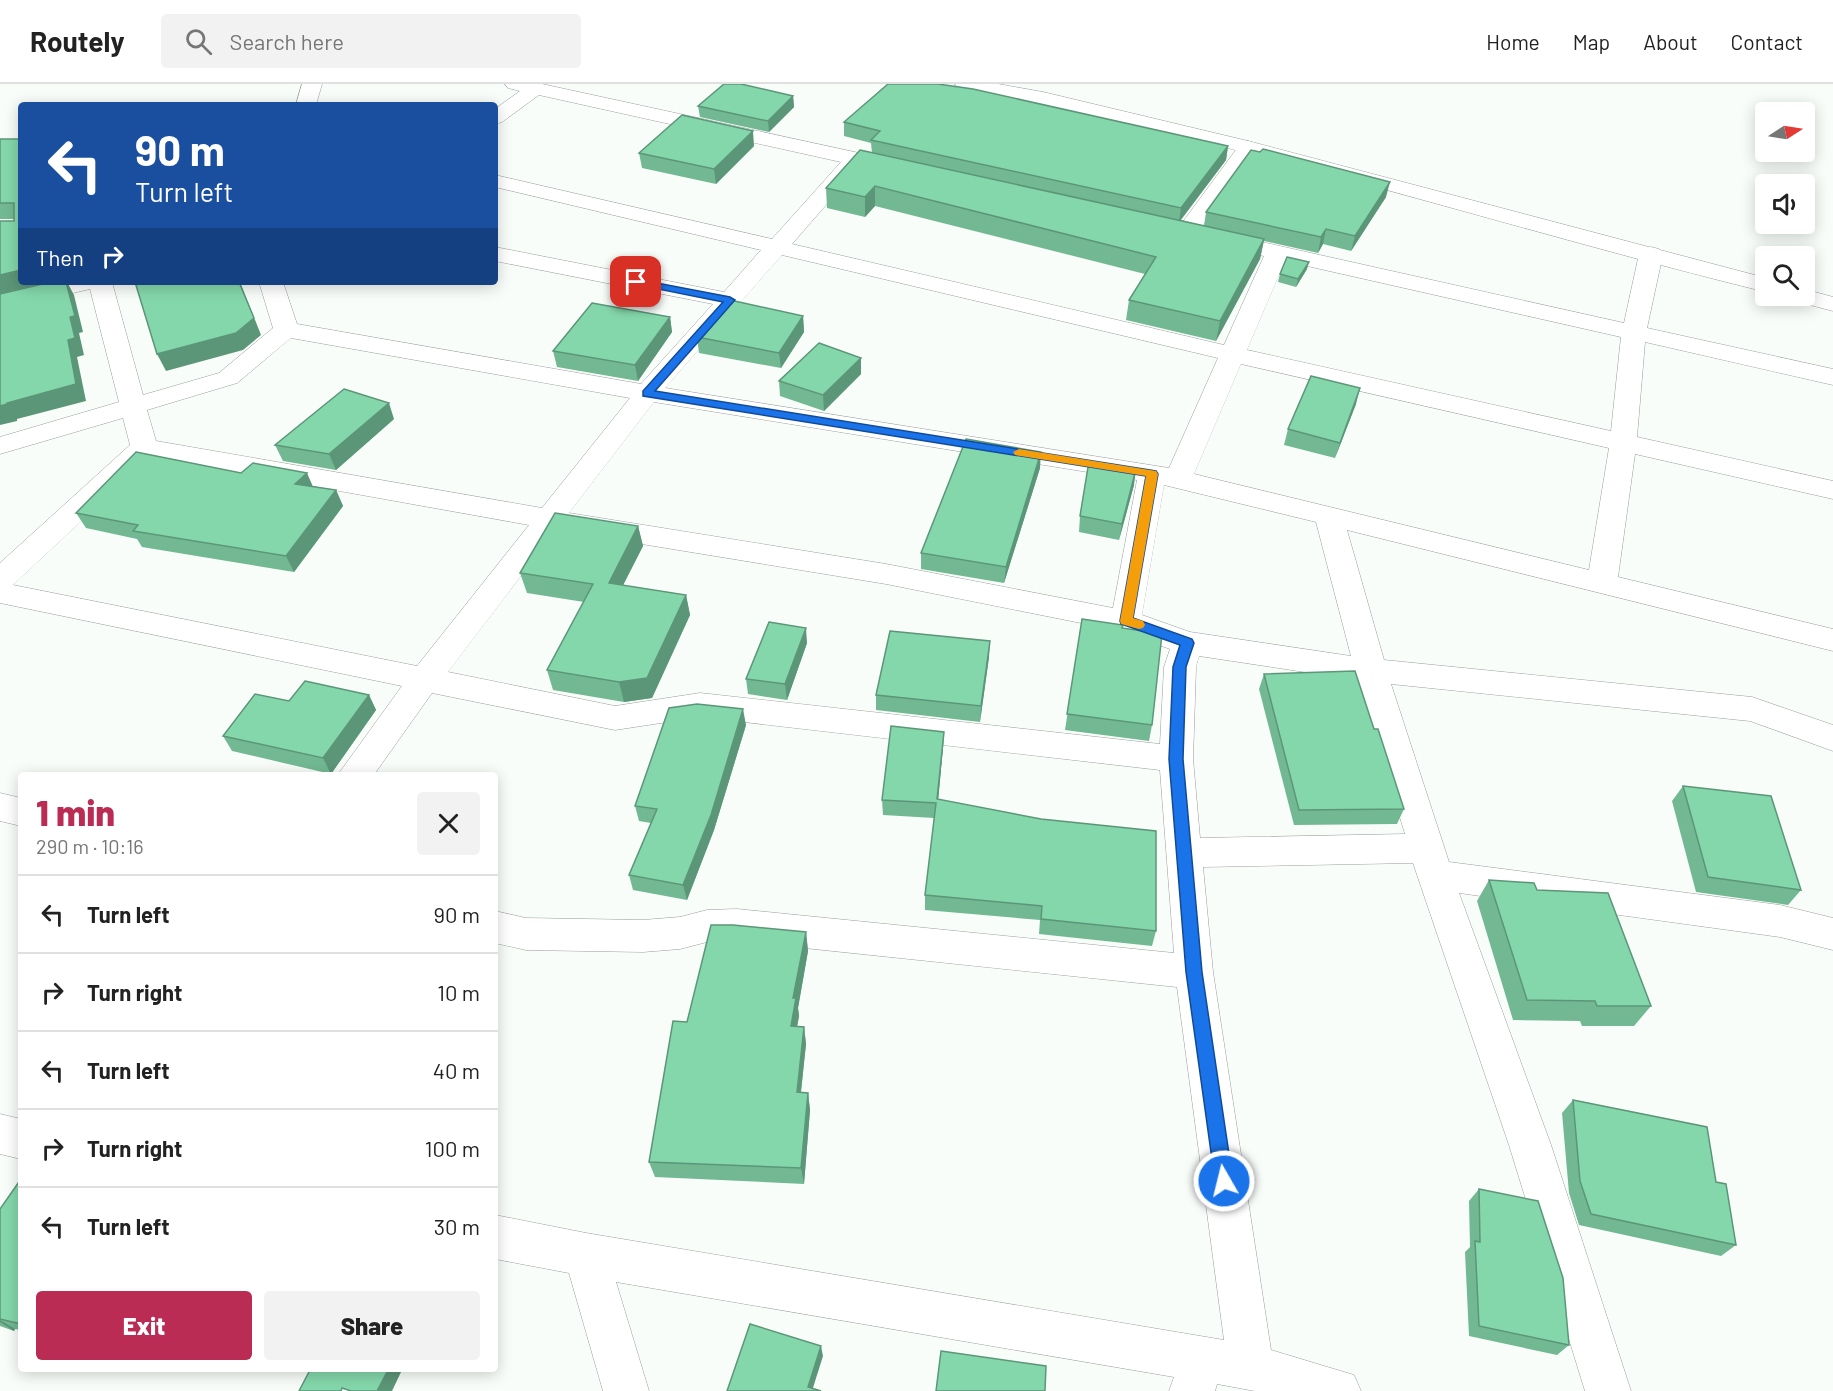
<!DOCTYPE html>
<meta charset="utf-8">
<style>
body{margin:0;font-family:Barlow,sans-serif;background:#f2f2f2;color:#222;height:100vh;display:flex;flex-direction:column;font-size:22px;white-space:nowrap}
*{box-sizing:border-box;margin:0}
p{font-size:20px;color:#767676}
.icon{flex:none;width:33px;height:33px;fill:none;stroke:currentColor;stroke-width:2;stroke-linecap:round;stroke-linejoin:round}
.map{position:relative;flex:1;overflow:hidden}
.side{position:absolute;left:18px;top:688px;width:480px;height:600px;display:flex;flex-direction:column;background:#fff;border-radius:6px;box-shadow:0 3px 15px #0003}
.side>*{flex:none}
.top-card{position:absolute;left:18px;top:18px;width:480px;height:183px;border-radius:6px;box-shadow:0 3px 15px #0003;background:#1a4fa0;color:#fff;overflow:hidden}
.needle{width:39px;rotate:78deg}
.fabs{position:absolute;left:1755px;top:18px;display:grid;gap:12px}
.fabs a{display:grid;place-items:center;width:60px;height:60px;border-radius:6px;background:#fff;box-shadow:0 3px 15px #0003;font-size:30px}
.pin{position:absolute;display:grid;place-items:center;width:51px;height:51px;color:#fff;margin:-26px;border-radius:12px;box-shadow:0 3px 9px #0006}
.me{position:absolute;width:66px;margin:-33px;rotate:352deg;stroke-linejoin:round;filter:drop-shadow(0 0 4px #0008)}
.turn{display:flex;align-items:center;gap:21px;height:126px;padding:0 18px;font-size:27px}
.turn .icon{width:78px;height:78px;stroke-width:2.5}
.turn b{display:block;font-size:42px;line-height:51px}
.then{display:flex;align-items:center;height:57px;padding:0 18px;background:#0003;gap:12px;font-size:22px}
.round{display:grid;place-items:center;flex:none;width:63px;height:63px;border-radius:6px;background:#f2f2f2}
.head{display:flex;align-items:center;justify-content:space-between;height:102px;padding:0 18px}
h1{font-size:36px;font-weight:800;line-height:45px;color:#bb2c54}
.button{display:flex;gap:12px;margin-top:auto;padding:12px 18px}
.button a{flex:1;height:69px;border-radius:6px;background:#bb2c54;color:#fff;font-size:24px;font-weight:800;line-height:69px;text-align:center}
.button a+a{background:#f2f2f2;color:#222}
ul{padding:0;list-style:none}
li{display:flex;align-items:center;gap:18px;height:78px;padding:0 18px;border-top:2px solid #e0e0e0}
li div{flex:1}
li b{display:block;font-size:22px}
li em{font-style:normal}
header{display:flex;align-items:center;gap:36px;box-sizing:border-box;height:84px;padding:0 30px;background:#fff;border-bottom:2px solid #e0e0e0}
header strong{font-size:28px}
nav{display:flex;gap:33px;margin-inline-start:auto;font-size:21px}
.search{width:420px;height:54px;background:#f2f2f2;display:flex;align-items:center;gap:15px;box-sizing:border-box;padding:0 21px;border-radius:6px;color:#767676;font-size:22px}
.map>svg:first-child{display:block}
.lines{fill:none;stroke-linecap:round;stroke-linejoin:round}
.minor-casing{stroke:#999d9b;stroke-width:1}
.tertiary-casing{stroke:#999d9b;stroke-width:1}
.minor{fill:#fff;fill-rule:evenodd}
.tertiary{fill:#fff;fill-rule:evenodd}
.wall{fill:#72b993}
.shaded-wall{fill:#5c9678}
.building{fill:#84d7ab;stroke:#5c9678;stroke-width:1.5}
.route{fill:#1a73e8;stroke:#114b97;stroke-width:1.5}
.slow{fill:#f59e0b}
</style>
<header>
<strong>Routely</strong>
<div class="search"><svg class="icon" aria-label="search" viewBox="0 0 24 24"><circle cx="10" cy="10" r="6"/><path d="M15 15l6 6"/></svg>Search here</div>
<nav><a>Home</a><a>Map</a><a>About</a><a>Contact</a></nav>
</header>
<div class="map">
<svg width="1833" height="1307" viewBox="0 0 1833 1307">
<rect width="100%" height="100%" fill="#f9fdfa"/>
<g class="lines">
<defs>
<g id="minor">
<path d="M 302,0 L 322,0 L 316,21 L 296,21 Z"/>
<path d="M 505,0 L 542,0 L 905,79 L 908,84 L 905,89 L 897,90 L 860,82 L 792,160 L 1224,261 L 1264,172 L 1209,160 L 1206,155 L 1209,150 L 1217,148 L 1624,239 L 1639,170 L 1643,165 L 1651,163 L 1659,165 L 1663,170 L 1647,244 L 1833,285 L 1833,301 L 1645,258 L 1637,353 L 1833,397 L 1833,415 L 1635,370 L 1618,493 L 1833,545 L 1833,567 L 1347,446 L 1384,576 L 1752,613 L 1833,641 L 1833,667 L 1750,637 L 1391,600 L 1449,778 L 1780,821 L 1833,834 L 1833,866 L 1780,853 L 1459,809 L 1551,1061 L 1631,1307 L 1585,1307 L 1509,1061 L 1413,779 L 1203,783 L 1213,888 L 1271,1266 L 1354,1291 L 1361,1307 L 1255,1307 L 1217,1300 L 1215,1307 L 1169,1307 L 1174,1293 L 616,1198 L 649,1307 L 603,1307 L 569,1189 L 495,1175 L 495,1131 L 586,1149 L 1224,1256 L 1177,903 L 737,857 L 707,858 L 680,865 L 643,868 L 526,866 L 495,859 L 495,827 L 526,834 L 643,836 L 680,833 L 707,826 L 737,825 L 1174,869 L 1160,686 L 700,633 L 615,646 L 432,609 L 373,692 L 337,692 L 402,602 L 0,519 L 0,479 L 130,361 L 123,334 L 0,370 L 0,353 L 119,318 L 90,205 L 0,226 L 0,212 L 59,198 L 112,198 L 143,311 L 219,289 L 273,244 L 259,198 L 283,198 L 297,240 L 641,300 L 713,220 L 495,177 L 495,163 L 724,208 L 761,166 L 495,103 L 495,91 L 772,155 L 841,78 L 539,11 L 502,38 L 495,40 L 495,25 L 520,7 L 508,4 ZM 782,171 L 1218,274 L 1169,384 L 665,304 ZM 1285,177 L 1621,253 L 1611,347 L 1247,266 ZM 291,254 L 630,314 L 542,424 L 156,357 L 147,326 L 237,299 ZM 1241,280 L 1609,364 L 1589,486 L 1194,390 ZM 654,318 L 1137,396 L 1113,524 L 886,480 L 569,429 ZM 150,373 L 529,441 L 417,582 L 13,501 ZM 1164,401 L 1316,438 L 1351,572 L 1190,548 L 1142,531 ZM 556,446 L 886,500 L 1121,547 L 1170,565 L 1164,583 L 1160,660 L 700,609 L 615,622 L 448,588 ZM 1199,572 L 1358,596 L 1405,750 L 1200,754 L 1193,675 L 1196,583 Z"/>
<path d="M 1248,57 L 1255,59 L 1258,63 L 1195,153 L 1187,155 L 1179,153 L 1176,148 L 1179,143 L 1241,59 Z"/>
<path d="M 0,709 L 21,714 L 21,742 L 0,737 Z"/>
<path d="M 0,1030 L 21,1035 L 21,1075 L 0,1070 Z"/>
</g>
<g id="tertiary">
<path d="M 955,0 L 998,0 L 1043,8 L 1248,57 L 1766,194 L 1766,208 C 1499,142 1236,55 965,6 L 958,4 Z"/>
<path d="M 1804,205 L 1833,213 L 1833,227 L 1795,217 L 1791,212 L 1804,212 Z"/>
</g>
</defs>
<use href="#minor" class="minor-casing"/>
<use href="#tertiary" class="tertiary-casing"/>
<use href="#minor" class="minor"/>
<use href="#tertiary" class="tertiary"/>
</g>
<g class="wall">
<path d="M 793,12 L 794,23 L 769,48 L 700,33 L 698,22 Z"/>
<path d="M 844,38 L 1228,62 L 1226,76 L 1181,136 L 1204,142 L 1206,128 L 1386,113 L 1351,167 L 1323,160 L 1318,169 L 1264,157 L 1260,175 L 1216,257 L 1126,236 L 1129,216 L 1145,190 L 875,122 L 865,133 L 827,124 L 826,104 L 872,69 L 871,59 L 844,52 Z"/>
<path d="M 0,55 L 21,55 L 14,137 L 14,135 L 0,135 Z"/>
<path d="M 754,62 L 716,100 L 642,84 L 639,69 Z"/>
<path d="M 1307,185 L 1296,203 L 1278,198 L 1280,190 Z"/>
<path d="M 803,232 L 804,248 L 781,284 L 699,269 L 697,253 Z"/>
<path d="M 670,233 L 672,248 L 638,297 L 557,283 L 553,267 Z"/>
<path d="M 861,290 L 824,327 L 780,312 L 779,297 Z"/>
<path d="M 1356,320 L 1335,374 L 1284,361 L 1288,345 Z"/>
<path d="M 394,335 L 336,386 L 283,377 L 275,361 Z"/>
<path d="M 1040,384 L 1004,499 L 921,485 L 921,469 Z"/>
<path d="M 1134,401 L 1119,456 L 1079,448 L 1080,432 Z"/>
<path d="M 313,402 L 336,406 L 343,422 L 294,488 L 142,463 L 137,455 L 86,444 L 76,429 Z"/>
<path d="M 638,442 L 643,462 L 623,501 L 686,511 L 690,531 L 652,614 L 624,618 L 553,606 L 547,586 L 584,518 L 527,509 L 520,489 Z"/>
<path d="M 1082,535 L 1122,544 L 1152,641 L 1149,657 L 1065,646 Z"/>
<path d="M 807,559 L 787,616 L 748,610 L 746,595 Z"/>
<path d="M 989,573 L 980,638 L 876,626 L 876,611 Z"/>
<path d="M 1264,590 L 1374,645 L 1404,725 L 1397,740 L 1294,741 L 1259,605 Z"/>
<path d="M 369,611 L 376,626 L 331,690 L 232,667 L 223,652 L 289,617 Z"/>
<path d="M 746,641 L 714,746 L 687,816 L 633,806 L 629,791 L 651,739 L 639,737 L 635,722 Z"/>
<path d="M 944,648 L 943,663 L 938,716 L 1156,847 L 1152,862 L 1039,850 L 1040,836 L 925,826 L 925,811 L 934,734 L 883,731 L 882,716 Z"/>
<path d="M 1683,702 L 1801,806 L 1788,821 L 1696,808 L 1672,717 Z"/>
<path d="M 1489,796 L 1537,806 L 1651,922 L 1634,942 L 1582,942 L 1580,937 L 1513,936 L 1477,817 Z"/>
<path d="M 806,848 L 808,867 L 798,924 L 799,932 L 797,942 L 804,943 L 806,960 L 801,1008 L 808,1009 L 810,1026 L 804,1100 L 655,1093 L 649,1078 L 687,938 Z"/>
<path d="M 1573,1016 L 1716,1098 L 1736,1161 L 1721,1172 L 1579,1141 L 1569,1109 L 1562,1029 Z"/>
<path d="M 21,1095 L 21,1246 L 15,1245 L 14,1247 L 0,1242 L 0,1125 Z"/>
<path d="M 1479,1105 L 1569,1261 L 1557,1271 L 1469,1252 L 1465,1168 L 1470,1163 L 1469,1117 Z"/>
</g>
<g class="shaded-wall">
<path d="M 793,12 L 794,23 L 769,48 L 768,37 Z"/>
<path d="M 753,47 L 754,62 L 716,100 L 714,85 Z"/>
<path d="M 1228,62 L 1226,76 L 1179,138 L 1181,124 Z"/>
<path d="M 1390,98 L 1386,113 L 1351,167 L 1355,152 Z"/>
<path d="M 875,102 L 875,122 L 865,133 L 865,113 Z"/>
<path d="M 1326,145 L 1323,160 L 1318,169 L 1321,153 Z"/>
<path d="M 1264,155 L 1260,175 L 1216,257 L 1220,237 Z"/>
<path d="M 1309,178 L 1307,185 L 1296,203 L 1298,195 Z"/>
<path d="M 21,186 L 21,198 L 49,198 L 0,210 L 0,191 Z"/>
<path d="M 66,198 L 67,198 L 74,211 L 83,248 L 79,249 L 84,271 L 77,273 L 86,317 L 17,335 L 17,337 L 0,341 L 0,322 L 7,319 L 68,256 L 70,233 Z"/>
<path d="M 240,198 L 261,251 L 243,266 L 166,287 L 157,270 Z"/>
<path d="M 803,232 L 804,248 L 781,284 L 779,269 Z"/>
<path d="M 670,233 L 672,248 L 638,297 L 635,281 Z"/>
<path d="M 861,274 L 861,290 L 824,327 L 823,311 Z"/>
<path d="M 1360,304 L 1356,320 L 1335,374 L 1340,359 Z"/>
<path d="M 389,319 L 394,335 L 336,386 L 329,370 Z"/>
<path d="M 1041,368 L 1040,384 L 1004,499 L 1006,483 Z"/>
<path d="M 1136,385 L 1134,401 L 1119,456 L 1122,440 Z"/>
<path d="M 307,389 L 314,405 L 295,400 Z"/>
<path d="M 336,406 L 343,422 L 294,488 L 286,472 Z"/>
<path d="M 638,442 L 643,462 L 614,519 L 609,499 Z"/>
<path d="M 686,511 L 690,531 L 652,614 L 624,618 L 619,598 Z"/>
<path d="M 806,544 L 807,559 L 787,616 L 785,600 Z"/>
<path d="M 990,557 L 989,573 L 980,638 L 981,622 Z"/>
<path d="M 369,611 L 376,626 L 331,690 L 323,674 Z"/>
<path d="M 743,625 L 746,641 L 714,746 L 687,816 L 683,801 Z"/>
<path d="M 944,648 L 943,663 L 937,730 L 937,715 Z"/>
<path d="M 806,848 L 808,867 L 798,924 L 799,932 L 794,960 L 791,942 L 793,914 Z"/>
<path d="M 804,943 L 806,960 L 799,1025 L 797,1008 Z"/>
<path d="M 808,1009 L 810,1026 L 804,1100 L 801,1084 Z"/>
<path d="M 0,1236 L 15,1245 L 14,1247 L 0,1238 Z"/>
<path d="M 821,1262 L 823,1272 L 812,1307 L 808,1303 Z"/>
<path d="M 388,1286 L 402,1286 L 392,1307 L 377,1307 Z"/>
</g>
<g class="building">
<path d="M 724,0 L 741,0 L 793,12 L 768,37 L 698,22 Z"/>
<path d="M 888,0 L 938,0 L 973,5 L 1228,62 L 1181,124 L 871,56 L 880,47 L 844,38 Z"/>
<path d="M 682,31 L 753,47 L 714,85 L 639,69 Z"/>
<path d="M 0,55 L 21,55 L 21,186 L 0,191 L 0,137 L 14,137 L 14,119 L 0,119 Z"/>
<path d="M 1263,65 L 1390,98 L 1355,152 L 1326,145 L 1321,153 L 1206,128 L 1251,66 L 1260,68 Z"/>
<path d="M 860,66 L 1264,155 L 1220,237 L 1129,216 L 1156,173 L 875,102 L 865,113 L 826,104 Z"/>
<path d="M 1287,173 L 1309,178 L 1298,195 L 1280,190 Z"/>
<path d="M 51,198 L 66,198 L 75,232 L 70,233 L 75,254 L 68,256 L 76,300 L 7,319 L 7,320 L 0,322 L 0,210 Z"/>
<path d="M 135,198 L 239,198 L 254,234 L 236,249 L 157,270 Z"/>
<path d="M 730,216 L 803,232 L 779,269 L 697,253 Z"/>
<path d="M 592,219 L 670,233 L 635,281 L 553,267 Z"/>
<path d="M 819,259 L 861,274 L 823,311 L 779,297 Z"/>
<path d="M 1311,292 L 1360,304 L 1340,359 L 1288,345 Z"/>
<path d="M 344,305 L 389,319 L 329,370 L 275,361 Z"/>
<path d="M 966,355 L 1041,368 L 1006,483 L 921,469 Z"/>
<path d="M 136,368 L 241,389 L 253,379 L 307,389 L 295,400 L 336,406 L 286,472 L 133,447 L 138,441 L 76,429 Z"/>
<path d="M 1089,377 L 1136,385 L 1122,440 L 1080,432 Z"/>
<path d="M 555,429 L 638,442 L 609,499 L 686,511 L 647,594 L 619,598 L 547,586 L 593,500 L 520,489 Z"/>
<path d="M 1082,535 L 1123,541 L 1122,544 L 1162,550 L 1152,641 L 1067,630 Z"/>
<path d="M 769,538 L 806,544 L 785,600 L 746,595 Z"/>
<path d="M 890,547 L 990,557 L 981,622 L 876,611 Z"/>
<path d="M 1355,587 L 1374,645 L 1378,645 L 1404,725 L 1299,726 L 1264,590 Z"/>
<path d="M 305,597 L 369,611 L 323,674 L 223,652 L 255,610 L 289,617 Z"/>
<path d="M 697,620 L 743,625 L 711,731 L 683,801 L 629,791 L 657,725 L 635,722 L 669,624 Z"/>
<path d="M 891,642 L 944,648 L 937,715 L 1041,735 L 1156,747 L 1156,847 L 1041,835 L 1042,822 L 925,811 L 936,719 L 882,716 Z"/>
<path d="M 1683,702 L 1771,712 L 1801,806 L 1708,793 Z"/>
<path d="M 1489,796 L 1534,799 L 1537,806 L 1608,809 L 1651,922 L 1597,922 L 1595,917 L 1527,916 Z"/>
<path d="M 711,841 L 733,841 L 806,848 L 793,914 L 796,914 L 791,942 L 804,943 L 797,1008 L 808,1009 L 801,1084 L 649,1078 L 673,937 L 687,938 Z"/>
<path d="M 1573,1016 L 1707,1043 L 1716,1098 L 1726,1100 L 1736,1161 L 1591,1130 L 1580,1097 Z"/>
<path d="M 21,1095 L 21,1240 L 0,1235 L 0,1125 Z"/>
<path d="M 1479,1105 L 1538,1117 L 1563,1194 L 1569,1261 L 1479,1242 L 1475,1157 L 1480,1158 Z"/>
<path d="M 750,1240 L 821,1262 L 808,1303 L 821,1307 L 727,1307 Z"/>
<path d="M 941,1267 L 1046,1282 L 1045,1307 L 936,1307 Z"/>
<path d="M 310,1286 L 388,1286 L 377,1307 L 351,1307 L 342,1304 L 341,1307 L 299,1307 Z"/>
</g>
<path class="route" d="M 636,195 L 730,213 L 735,216 L 655,307 L 1156,387 L 1158,390 L 1133,534 L 1192,555 L 1194,559 L 1186,583 L 1183,675 L 1202,888 L 1233,1097 L 1230,1103 L 1224,1105 L 1218,1103 L 1215,1097 L 1186,888 L 1169,675 L 1173,583 L 1180,561 L 1121,540 L 1120,537 L 1146,392 L 643,312 L 643,307 L 723,218 L 633,200 L 633,196 Z"/>
<path class="slow" d="M 1019,365 L 1156,387 L 1158,390 L 1133,534 L 1143,537 L 1145,541 L 1143,544 L 1139,545 L 1121,540 L 1120,537 L 1146,392 L 1015,371 L 1013,368 Z"/>
</svg>
<div class="fabs">
<a><svg class="needle" viewBox="-14 -14 28 28"><path d="M0-13l5 13h-10z" fill="#e53935"/><path d="M0 13l5-13h-10z" fill="#767676"/></svg></a>
<a><svg class="icon" aria-label="sound" viewBox="0 0 24 24"><path d="M4 9h4l5-4v14l-5-4H4zM17 9q2 3 0 6"/></svg></a>
<a><svg class="icon" aria-label="search" viewBox="0 0 24 24"><circle cx="10" cy="10" r="6"/><path d="M15 15l6 6"/></svg></a>
</div>
<div class="pin" style="left:636px;top:198px;background:#d93025"><svg class="icon" aria-label="arrive" viewBox="0 0 24 24"><path d="M6 21V4h12l-3 4 3 4H6"/></svg></div>
<svg class="me" style="left:1224px;top:1097px" viewBox="-20 -20 40 40"><circle r="17" fill="#1a73e8" stroke="#fff" stroke-width="3"/><path d="M0-11L8 9 0 5-8 9z" fill="#fff"/></svg>
<div class="top-card">
<div class="turn"><svg class="icon" aria-label="left" viewBox="0 0 24 24"><path d="M17 20v-9H6M10 6l-5 5 5 5"/></svg><div><b>90 m</b>Turn left</div></div>
<div class="then">Then<svg class="icon" aria-label="right" viewBox="0 0 24 24"><path d="M7 20v-9h11M14 6l5 5-5 5"/></svg></div>
</div>
<section class="side">
<div class="head"><div><h1>1 min</h1><p>290 m · 10:16</p></div><a class="round"><svg class="icon" aria-label="close" viewBox="0 0 24 24"><path d="M6 6l12 12M18 6L6 18"/></svg></a></div>
<ul>
<li><svg class="icon" aria-label="left" viewBox="0 0 24 24"><path d="M17 20v-9H6M10 6l-5 5 5 5"/></svg><div><b>Turn left</b></div><em>90 m</em></li>
<li><svg class="icon" aria-label="right" viewBox="0 0 24 24"><path d="M7 20v-9h11M14 6l5 5-5 5"/></svg><div><b>Turn right</b></div><em>10 m</em></li>
<li><svg class="icon" aria-label="left" viewBox="0 0 24 24"><path d="M17 20v-9H6M10 6l-5 5 5 5"/></svg><div><b>Turn left</b></div><em>40 m</em></li>
<li><svg class="icon" aria-label="right" viewBox="0 0 24 24"><path d="M7 20v-9h11M14 6l5 5-5 5"/></svg><div><b>Turn right</b></div><em>100 m</em></li>
<li><svg class="icon" aria-label="left" viewBox="0 0 24 24"><path d="M17 20v-9H6M10 6l-5 5 5 5"/></svg><div><b>Turn left</b></div><em>30 m</em></li>
</ul>
<div class="button"><a>Exit</a><a>Share</a></div>
</section>
</div>
